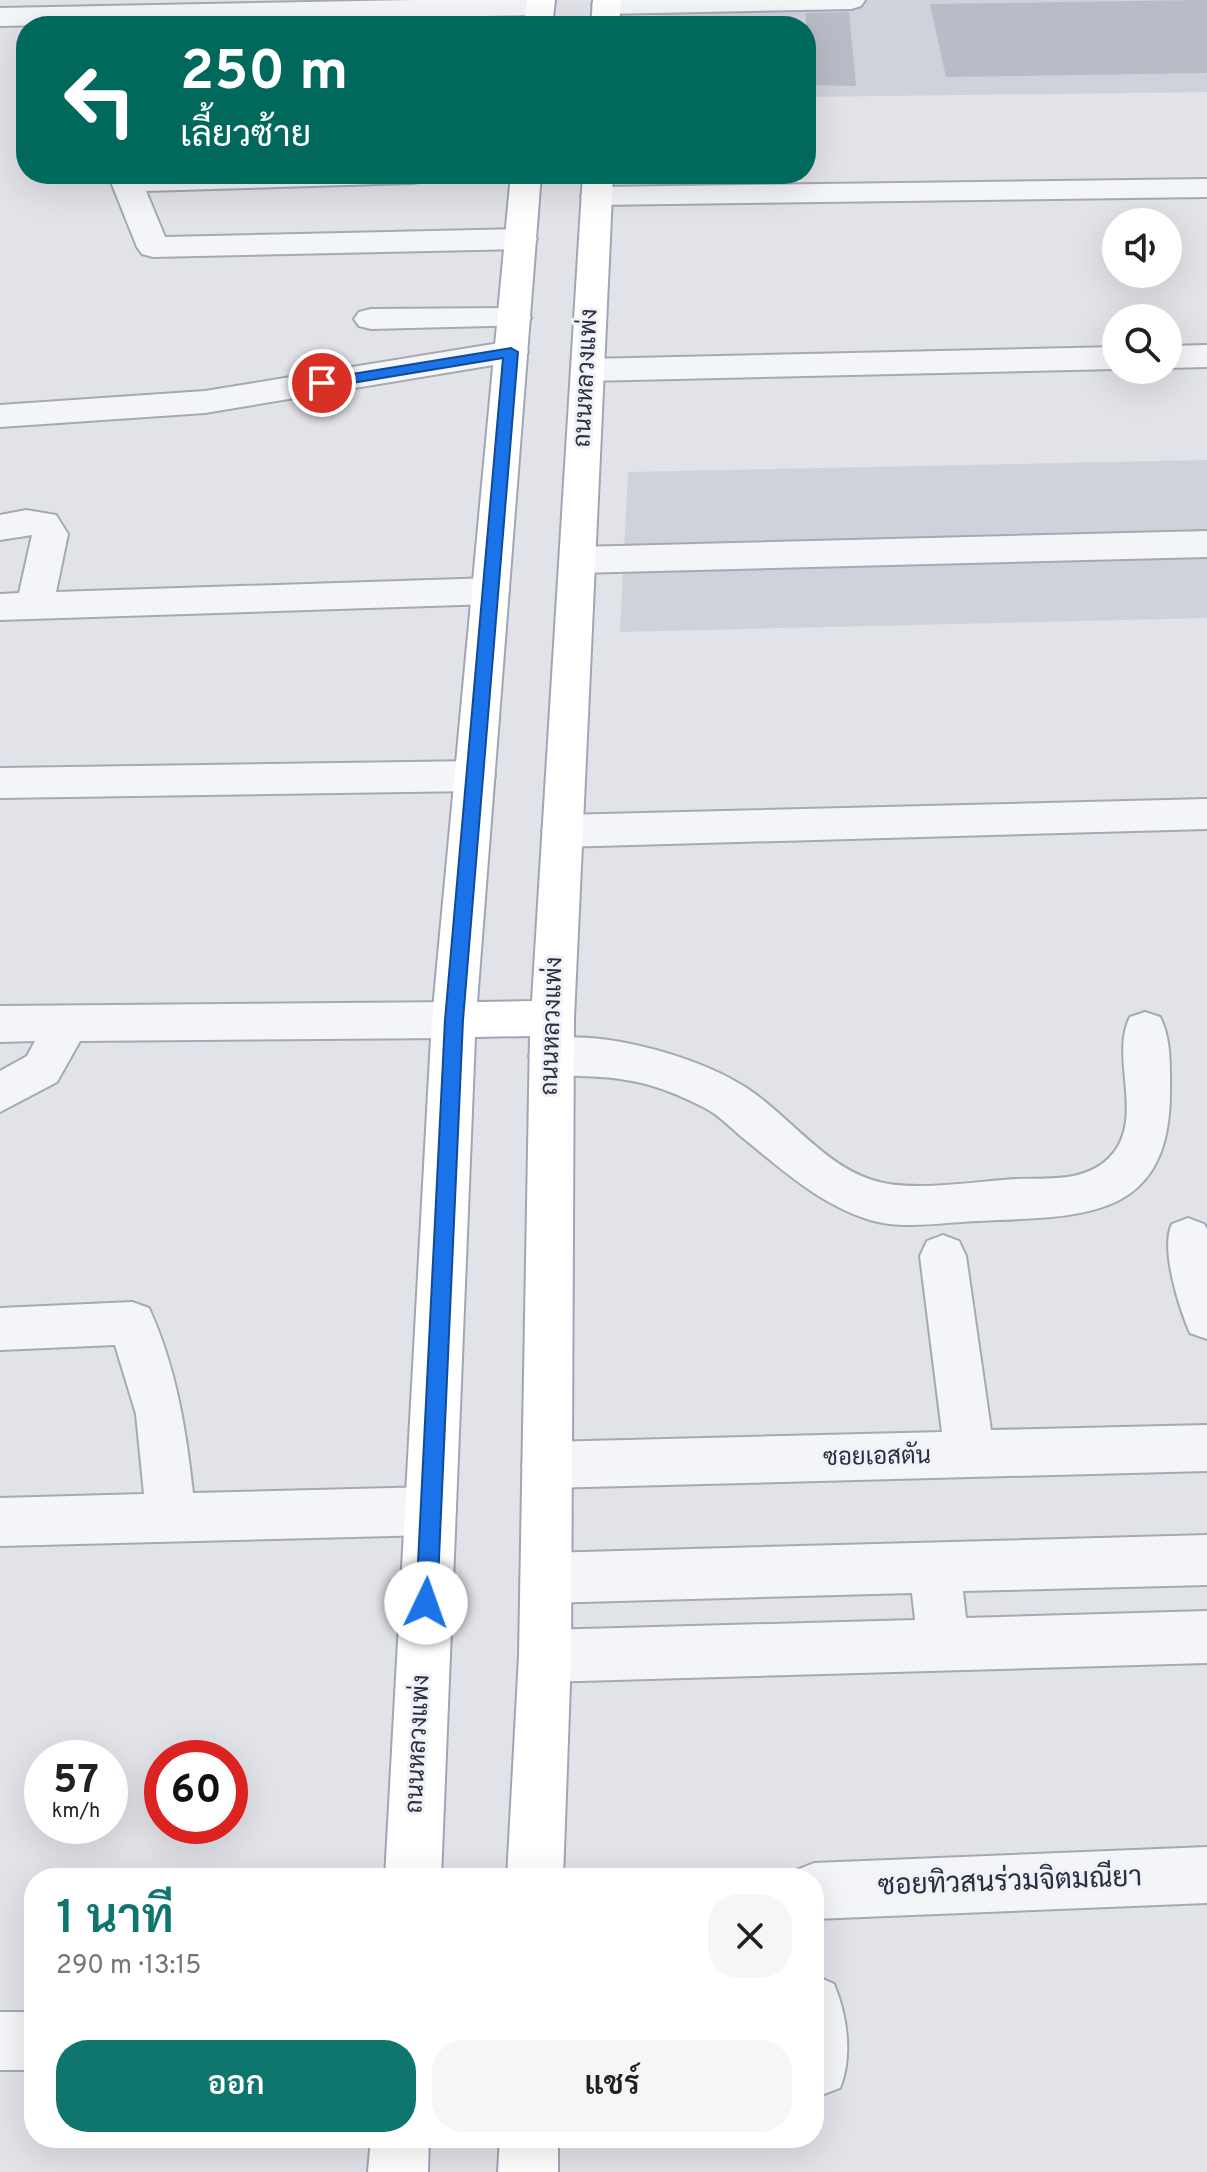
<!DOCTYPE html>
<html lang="th">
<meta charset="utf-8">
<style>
body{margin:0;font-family:Overpass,Sarabun,sans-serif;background:#f6f6f6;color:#202124;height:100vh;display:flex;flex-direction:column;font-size:30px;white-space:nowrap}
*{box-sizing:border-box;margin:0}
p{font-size:26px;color:#757577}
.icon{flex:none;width:44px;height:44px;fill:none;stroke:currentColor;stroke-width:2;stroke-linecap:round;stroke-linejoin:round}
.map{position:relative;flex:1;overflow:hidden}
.panel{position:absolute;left:24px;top:1868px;width:800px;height:280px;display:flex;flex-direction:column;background:#fff;border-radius:32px;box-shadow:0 8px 32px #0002}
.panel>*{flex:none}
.hud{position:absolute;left:16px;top:16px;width:800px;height:168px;border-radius:32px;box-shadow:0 8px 32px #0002;background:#00695c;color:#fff;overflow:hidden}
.tools{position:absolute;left:1102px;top:208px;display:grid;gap:16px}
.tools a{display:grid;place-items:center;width:80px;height:80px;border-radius:50%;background:#fff;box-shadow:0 8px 32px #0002;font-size:40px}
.speed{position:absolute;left:24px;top:1740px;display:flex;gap:16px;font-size:40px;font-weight:700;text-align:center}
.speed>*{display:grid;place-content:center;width:104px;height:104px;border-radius:50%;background:#fff;box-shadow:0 8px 32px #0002;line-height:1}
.speed small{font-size:20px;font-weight:400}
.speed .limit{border:12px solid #d22;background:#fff;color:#111}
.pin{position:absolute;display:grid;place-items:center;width:68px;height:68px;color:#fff;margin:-34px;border:4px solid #fff;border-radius:50%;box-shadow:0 2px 8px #0007}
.me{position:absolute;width:88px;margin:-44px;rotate:3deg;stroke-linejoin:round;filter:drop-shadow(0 0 6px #0008)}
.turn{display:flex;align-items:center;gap:28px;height:168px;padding:0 32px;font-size:36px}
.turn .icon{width:104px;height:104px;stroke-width:2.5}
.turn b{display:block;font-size:56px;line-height:68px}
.round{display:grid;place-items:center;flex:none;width:84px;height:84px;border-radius:32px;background:#f6f6f6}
.headline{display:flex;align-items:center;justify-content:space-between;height:136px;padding:0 32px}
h1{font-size:48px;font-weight:600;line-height:60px;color:#0f766e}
.button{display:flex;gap:16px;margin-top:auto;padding:16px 32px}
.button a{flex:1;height:92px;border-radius:32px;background:#0f766e;color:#fff;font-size:32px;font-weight:600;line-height:92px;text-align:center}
.button a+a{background:#f6f6f6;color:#202124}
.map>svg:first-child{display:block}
.built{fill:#cfd2db}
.building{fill:#b9bcc6}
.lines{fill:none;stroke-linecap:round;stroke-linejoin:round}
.minor-casing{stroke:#a6a9b3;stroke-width:4}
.major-casing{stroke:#a1a6b5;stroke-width:4}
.minor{fill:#f4f5f8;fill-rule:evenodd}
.major{fill:#fff;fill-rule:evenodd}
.route{fill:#1a73e8;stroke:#114b97;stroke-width:2}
.labels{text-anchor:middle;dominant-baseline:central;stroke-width:6;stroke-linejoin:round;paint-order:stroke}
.street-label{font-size:24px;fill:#2a2f41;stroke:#f1f2f7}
.near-street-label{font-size:28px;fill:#2a2f41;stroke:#f1f2f7}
</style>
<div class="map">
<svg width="1207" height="2172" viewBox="0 0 1207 2172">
<rect width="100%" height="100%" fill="#e1e3e9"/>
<g class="built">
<path d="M 658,0 L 1207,0 L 1207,92 L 806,97 L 806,26 L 656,26 Z"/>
<path d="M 1207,460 L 1207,618 L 620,632 L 628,472 Z"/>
</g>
<g class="building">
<path d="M 1201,0 L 1207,0 L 1207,73 L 946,77 L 930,4 Z"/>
<path d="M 849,12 L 856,86 L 806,85 L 806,13 Z"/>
</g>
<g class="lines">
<defs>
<g id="minor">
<path d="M 413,0 L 550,0 L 554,6 L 550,12 L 540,15 L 0,26 L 0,8 Z"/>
<path d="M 595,0 L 865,0 L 861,6 L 851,9 L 606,14 L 596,11 L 592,5 Z"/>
<path d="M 122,174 L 428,174 L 424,181 L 413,183 L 146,191 L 165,237 L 521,229 L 532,232 L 537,239 L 532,246 L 521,249 L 153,257 L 142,254 L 137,247 L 111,182 Z"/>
<path d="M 1207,179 L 1207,197 L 597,205 L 586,203 L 581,196 L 586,189 L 597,187 Z"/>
<path d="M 514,308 L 526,311 L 531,318 L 526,325 L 371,329 L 359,326 L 354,319 L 359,312 L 371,309 Z"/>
<path d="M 511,341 L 523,344 L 528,352 L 523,360 L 205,413 L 0,427 L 0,405 L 205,391 Z"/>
<path d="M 1207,345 L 1207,367 L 1168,368 L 1168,346 Z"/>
<path d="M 1116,347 L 1116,369 L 588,381 L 576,378 L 571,370 L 576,362 L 588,359 Z"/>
<path d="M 26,510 L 56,515 L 68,534 L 56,592 L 491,578 L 504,582 L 509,591 L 504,600 L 491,604 L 0,620 L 0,594 L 19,593 L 32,535 L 0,540 L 0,515 Z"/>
<path d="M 1207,531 L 1207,557 L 578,573 L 565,569 L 560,560 L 565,551 L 578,547 Z"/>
<path d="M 475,761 L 489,765 L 495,776 L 489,787 L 475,791 L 0,798 L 0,768 Z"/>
<path d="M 1207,799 L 1207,829 L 562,847 L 548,842 L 542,831 L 548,820 L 562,815 Z"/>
<path d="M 454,1002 L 469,1008 L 476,1020 L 469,1032 L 454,1038 L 80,1041 L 57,1082 L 0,1112 L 0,1071 L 27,1056 L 35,1041 L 0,1042 L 0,1006 Z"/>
<path d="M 1145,1012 L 1160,1017 C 1171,1038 1170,1065 1170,1089 C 1171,1222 1081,1216 979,1221 C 944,1222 903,1230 870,1220 C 819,1204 784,1171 743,1138 C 731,1128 719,1115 705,1108 C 680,1095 654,1084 626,1080 C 596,1074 565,1079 536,1069 L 529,1056 L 536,1043 C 588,1025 693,1055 740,1084 C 786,1111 820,1163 872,1180 C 910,1193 976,1181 1017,1179 C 1049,1178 1085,1182 1109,1158 C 1147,1120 1109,1058 1130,1017 Z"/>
<path d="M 1188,1218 L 1204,1224 L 1207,1229 L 1207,1339 L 1190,1333 C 1179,1308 1160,1248 1172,1224 Z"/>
<path d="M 943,1235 L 959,1241 L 966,1256 L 991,1430 L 1207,1425 L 1207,1471 L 547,1488 L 530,1481 L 522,1465 L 530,1449 L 547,1442 L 942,1432 L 920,1256 L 927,1241 Z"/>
<path d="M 132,1302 L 149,1308 C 176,1367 186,1429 193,1493 L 431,1487 L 449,1494 L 456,1511 L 449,1528 L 431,1535 L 0,1546 L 0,1498 L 144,1494 L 136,1414 L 115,1345 L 0,1350 L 0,1308 Z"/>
<path d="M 1207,1535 L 1207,1585 L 963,1591 L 966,1618 L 1207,1611 L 1207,1663 L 545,1682 L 527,1674 L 519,1656 L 527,1638 L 545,1630 L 915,1620 L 912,1593 L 546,1603 L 528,1596 L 520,1578 L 528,1560 L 546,1553 Z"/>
<path d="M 1207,1847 L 1207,1903 L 814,1919 L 814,1878 L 792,1878 L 794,1871 L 814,1863 Z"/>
<path d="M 814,1975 L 834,1984 C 847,2015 853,2056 840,2088 L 819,2096 L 814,2094 Z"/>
<rect x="0" y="2012" width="34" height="58"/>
</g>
<g id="major">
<path d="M 527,0 L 555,0 L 552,26 L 524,26 Z"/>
<path d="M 593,0 L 621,0 L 619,26 L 591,26 Z"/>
<path d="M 511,174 L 541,174 L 477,1002 L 532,1001 L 583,174 L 613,174 L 574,1018 L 571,1656 L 563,1878 L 507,1878 L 519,1656 L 530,1036 L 475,1037 L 441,1878 L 385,1878 L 432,1020 Z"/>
<path d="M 371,2138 L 429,2138 L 428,2172 L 368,2172 Z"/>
<path d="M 500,2138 L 558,2138 L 558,2172 L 498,2172 Z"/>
</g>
</defs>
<use href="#minor" class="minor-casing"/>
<use href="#major" class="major-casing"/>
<use href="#minor" class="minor"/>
<use href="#major" class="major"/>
</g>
<path class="route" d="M 511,348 L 518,352 L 463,1020 L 437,1603 L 434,1610 L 426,1613 L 419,1610 L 416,1603 L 445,1020 L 503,358 L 322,388 L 315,383 L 322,379 Z"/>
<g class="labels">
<g class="street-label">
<text transform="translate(587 378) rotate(-87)">ถนนหลวงแพ่ง</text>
<text transform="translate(553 1026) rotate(-88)">ถนนหลวงแพ่ง</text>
<text transform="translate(877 1458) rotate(-1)">ซอยเอสตัน</text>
<text transform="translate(419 1744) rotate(-87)">ถนนหลวงแพ่ง</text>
</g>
<g class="near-street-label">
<text transform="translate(1010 1883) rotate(-2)">ซอยทิวสนร่วมจิตมณียา</text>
</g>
</g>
</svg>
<div class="tools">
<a><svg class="icon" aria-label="sound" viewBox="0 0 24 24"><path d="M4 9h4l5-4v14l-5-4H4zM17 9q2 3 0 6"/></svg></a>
<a><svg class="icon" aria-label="search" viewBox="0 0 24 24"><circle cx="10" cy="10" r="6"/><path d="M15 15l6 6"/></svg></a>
</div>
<div class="speed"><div>57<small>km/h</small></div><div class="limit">60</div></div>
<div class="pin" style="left:322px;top:383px;background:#d93025"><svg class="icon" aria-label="arrive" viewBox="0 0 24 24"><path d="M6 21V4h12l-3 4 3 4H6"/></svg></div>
<svg class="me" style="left:426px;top:1603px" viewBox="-20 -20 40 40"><circle r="19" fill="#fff"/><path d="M0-13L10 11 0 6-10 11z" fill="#1a73e8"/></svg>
<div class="hud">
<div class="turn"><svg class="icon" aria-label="left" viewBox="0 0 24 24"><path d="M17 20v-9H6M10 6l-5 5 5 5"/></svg><div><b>250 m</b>เลี้ยวซ้าย</div></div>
</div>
<section class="panel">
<div class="headline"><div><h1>1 นาที</h1><p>290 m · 13:15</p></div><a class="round"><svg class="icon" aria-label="close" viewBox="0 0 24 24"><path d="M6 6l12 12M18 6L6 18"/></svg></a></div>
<div class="button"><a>ออก</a><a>แชร์</a></div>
</section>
</div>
